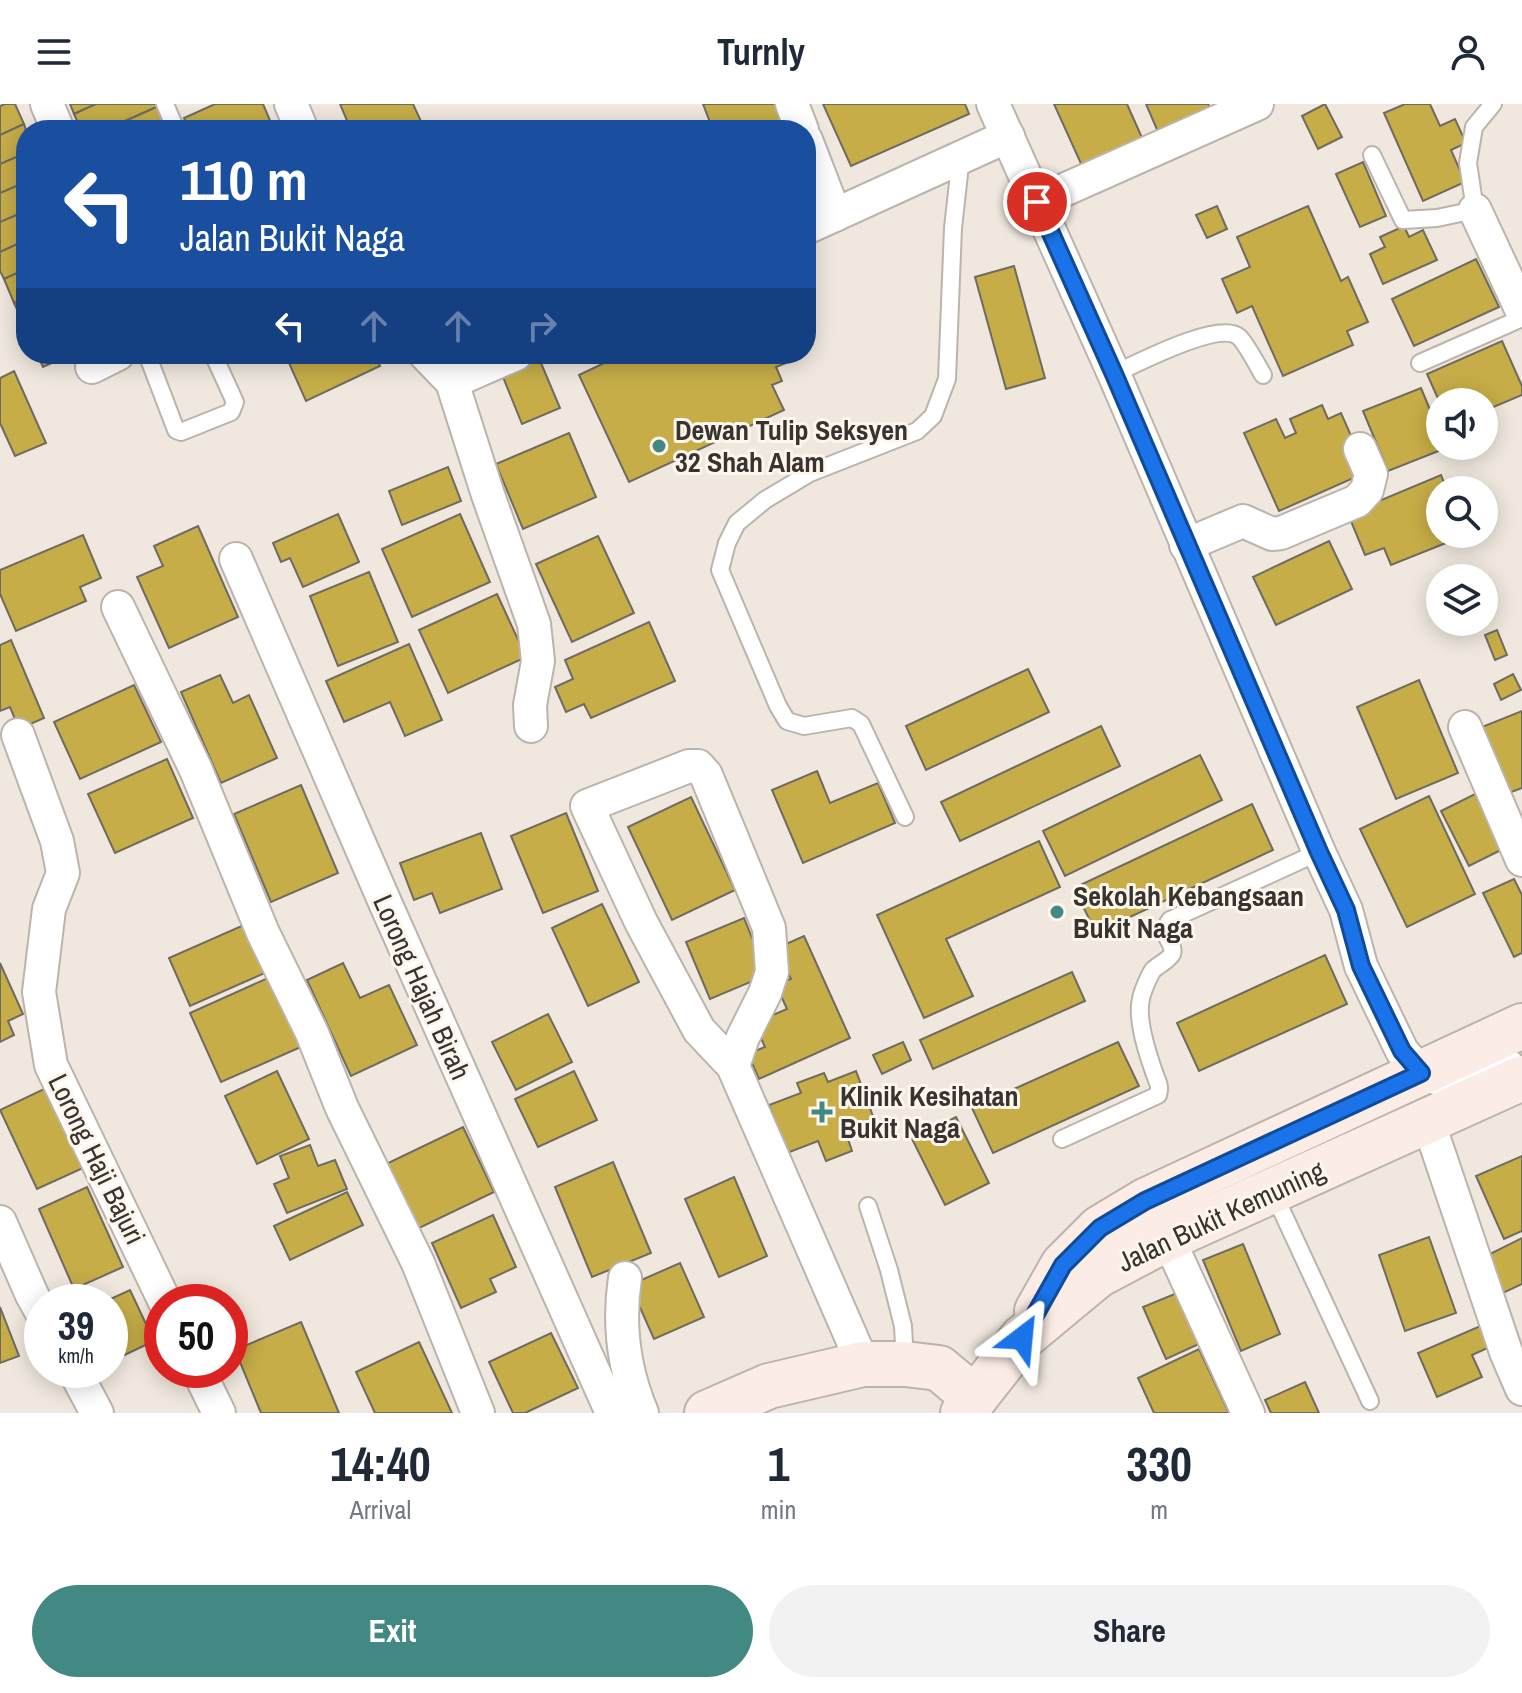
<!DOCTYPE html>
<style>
body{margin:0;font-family:"Archivo Narrow",sans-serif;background:#f2f2f3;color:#1f2937;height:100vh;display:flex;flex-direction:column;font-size:30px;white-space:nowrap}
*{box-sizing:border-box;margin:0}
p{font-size:26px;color:#747a83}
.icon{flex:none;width:44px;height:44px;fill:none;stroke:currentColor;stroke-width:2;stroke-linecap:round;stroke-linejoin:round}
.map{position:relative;height:1309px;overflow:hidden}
.sheet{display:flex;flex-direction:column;background:#fff;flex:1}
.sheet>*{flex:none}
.banner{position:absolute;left:16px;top:16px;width:800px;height:244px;border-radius:32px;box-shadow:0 4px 20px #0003;background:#1a4fa0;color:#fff;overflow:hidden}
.controls{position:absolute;left:1426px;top:284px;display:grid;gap:16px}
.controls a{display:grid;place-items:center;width:72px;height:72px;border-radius:50%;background:#fff;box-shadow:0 4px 20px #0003;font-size:40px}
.speed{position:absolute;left:24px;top:1180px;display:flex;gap:16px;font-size:40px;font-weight:700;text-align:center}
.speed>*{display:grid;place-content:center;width:104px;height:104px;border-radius:50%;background:#fff;box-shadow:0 4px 20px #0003;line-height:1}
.speed small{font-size:20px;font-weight:400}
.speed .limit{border:12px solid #d22;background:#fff;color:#111}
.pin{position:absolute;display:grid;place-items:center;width:68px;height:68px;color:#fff;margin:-34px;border:4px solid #fff;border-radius:50%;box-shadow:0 2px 8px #0007}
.me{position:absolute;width:88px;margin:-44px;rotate:29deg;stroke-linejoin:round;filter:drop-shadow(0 0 6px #0008)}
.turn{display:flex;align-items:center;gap:28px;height:168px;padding:0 32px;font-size:36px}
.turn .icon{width:104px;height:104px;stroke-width:2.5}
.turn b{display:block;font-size:56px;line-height:68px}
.lanes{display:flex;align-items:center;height:76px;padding:0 32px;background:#0003;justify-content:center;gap:40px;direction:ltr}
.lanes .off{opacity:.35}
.eta{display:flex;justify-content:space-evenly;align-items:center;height:136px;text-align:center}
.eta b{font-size:48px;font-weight:700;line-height:56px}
.cta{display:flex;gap:16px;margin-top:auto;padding:16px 32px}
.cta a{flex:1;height:92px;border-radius:48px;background:#428883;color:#fff;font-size:32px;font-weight:700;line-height:92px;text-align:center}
.cta a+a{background:#f2f2f3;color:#1f2937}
header{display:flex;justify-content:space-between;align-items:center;height:104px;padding:0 32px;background:#fff;font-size:36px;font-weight:700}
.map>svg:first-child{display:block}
.building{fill:#c6ad48;stroke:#6e6b61;stroke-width:2}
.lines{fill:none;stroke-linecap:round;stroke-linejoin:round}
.lane-casing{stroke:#bcb4ab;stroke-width:20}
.street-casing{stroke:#bcb4ab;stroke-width:36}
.secondary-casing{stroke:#bcb4ab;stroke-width:48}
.lane{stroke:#fff;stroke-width:16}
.street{stroke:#fff;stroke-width:32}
.secondary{stroke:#fbede5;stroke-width:44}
.route-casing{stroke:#114b97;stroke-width:20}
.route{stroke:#1a73e8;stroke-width:14}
.poi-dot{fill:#428883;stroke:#fef5ec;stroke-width:3}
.labels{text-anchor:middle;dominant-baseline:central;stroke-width:6;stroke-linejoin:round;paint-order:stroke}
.poi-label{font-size:28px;font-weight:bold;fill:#373430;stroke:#fef5ec;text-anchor:start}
.street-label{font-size:28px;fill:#373430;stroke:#fef5ec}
</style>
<header><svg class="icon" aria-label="menu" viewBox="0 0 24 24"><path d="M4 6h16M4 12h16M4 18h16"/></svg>Turnly<svg class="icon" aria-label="person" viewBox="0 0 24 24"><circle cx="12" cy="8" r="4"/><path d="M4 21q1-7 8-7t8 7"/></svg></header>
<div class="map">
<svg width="1522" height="1309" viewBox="0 0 1522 1309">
<rect width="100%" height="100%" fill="#f0e8de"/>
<g class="building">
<path d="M 5,0 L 15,0 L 24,20 L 0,31 L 0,2 Z"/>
<path d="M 70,0 L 96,0 L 74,10 Z"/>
<path d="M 96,0 L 161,0 L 161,1 L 105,26 L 81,26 L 74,10 Z"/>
<path d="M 215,0 L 263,0 L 274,26 L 189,26 L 184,14 Z"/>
<path d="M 340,0 L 413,0 L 425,26 L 351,26 Z"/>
<path d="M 703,0 L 780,0 L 789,26 L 713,26 Z"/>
<path d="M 823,0 L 965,0 L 969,10 L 851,62 Z"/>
<path d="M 1054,0 L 1127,0 L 1143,36 L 1083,64 Z"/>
<path d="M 1146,0 L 1208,0 L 1211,5 L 1158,28 Z"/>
<path d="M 1325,0 L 1342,33 L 1318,45 L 1302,12 Z"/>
<path d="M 1405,0 L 1430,0 L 1440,22 L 1455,15 L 1466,39 L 1451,46 L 1465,78 L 1423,97 L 1384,9 Z"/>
<path d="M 161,1 L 172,26 L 105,26 Z"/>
<path d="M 24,20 L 26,26 L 26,49 L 0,60 L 0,31 Z"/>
<path d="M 26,49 L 26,78 L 0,89 L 0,60 Z"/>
<path d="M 1363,58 L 1386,112 L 1360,123 L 1336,70 Z"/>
<path d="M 26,78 L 26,107 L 0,118 L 0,89 Z"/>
<path d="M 1217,102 L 1227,125 L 1207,134 L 1196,111 Z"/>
<path d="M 1308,102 L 1341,177 L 1348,173 L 1368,218 L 1347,227 L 1353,241 L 1283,272 L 1252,202 L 1237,209 L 1222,175 L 1250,163 L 1237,133 Z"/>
<path d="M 26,107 L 26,136 L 0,148 L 0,118 Z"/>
<path d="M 1404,122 L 1409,133 L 1423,126 L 1437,156 L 1383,180 L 1370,150 L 1385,143 L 1380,133 Z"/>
<path d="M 26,136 L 26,165 L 4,175 L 0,167 L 0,148 Z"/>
<path d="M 1476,155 L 1499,203 L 1414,242 L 1392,195 Z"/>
<path d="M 1014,162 L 1045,274 L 1006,285 L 975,173 Z"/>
<path d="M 26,165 L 26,193 L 14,199 L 4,175 Z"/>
<path d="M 26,193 L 26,222 L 25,223 L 14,199 Z"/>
<path d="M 1502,237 L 1522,282 L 1522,291 L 1484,307 L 1484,298 L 1440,299 L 1427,270 Z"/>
<path d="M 37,250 L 72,250 L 43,263 Z"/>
<path d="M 285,250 L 375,250 L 380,262 L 306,297 Z"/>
<path d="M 623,250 L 787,250 L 791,257 L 776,263 L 782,277 L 772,281 L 784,306 L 629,378 L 579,271 Z"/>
<path d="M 538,252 L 560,304 L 522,320 L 501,268 Z"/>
<path d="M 14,267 L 46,339 L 15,352 L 0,319 L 0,274 Z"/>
<path d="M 1421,284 L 1440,330 L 1440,342 L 1446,344 L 1388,367 L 1363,307 Z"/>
<path d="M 1322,301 L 1328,315 L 1341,309 L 1367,368 L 1279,407 L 1244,329 L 1276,315 L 1285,334 L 1296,329 L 1290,315 Z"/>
<path d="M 569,329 L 596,393 L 523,425 L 496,360 Z"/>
<path d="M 448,363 L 461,397 L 402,421 L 389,387 Z"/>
<path d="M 1441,371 L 1447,386 L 1440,386 L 1440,430 L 1466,431 L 1391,461 L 1384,444 L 1365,451 L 1348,410 Z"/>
<path d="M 338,410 L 359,458 L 303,483 L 290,454 L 281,458 L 273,439 Z"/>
<path d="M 460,410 L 490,478 L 412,513 L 382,445 Z"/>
<path d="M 198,422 L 238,513 L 169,544 L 137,473 L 163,462 L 154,442 Z"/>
<path d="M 83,431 L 101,474 L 80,483 L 86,497 L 16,527 L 0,490 L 0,466 Z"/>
<path d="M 598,432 L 634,509 L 572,538 L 536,460 Z"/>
<path d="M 1329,437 L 1352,485 L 1276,521 L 1253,473 Z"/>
<path d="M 369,468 L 398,538 L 338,562 L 310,492 Z"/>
<path d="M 497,490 L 526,553 L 448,589 L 419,526 Z"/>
<path d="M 649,518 L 675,577 L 591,614 L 584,600 L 566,608 L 555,583 L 573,575 L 565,556 Z"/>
<path d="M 1497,526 L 1507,551 L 1495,556 L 1485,531 Z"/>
<path d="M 11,536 L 44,614 L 19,625 L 10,603 L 0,607 L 0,541 Z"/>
<path d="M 409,540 L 442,616 L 405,632 L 390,598 L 344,618 L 326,577 Z"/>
<path d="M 1028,565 L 1049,608 L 926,666 L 906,622 Z"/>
<path d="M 1513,570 L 1521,586 L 1501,596 L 1494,580 Z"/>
<path d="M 220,571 L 233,599 L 249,591 L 277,654 L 221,679 L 181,588 Z"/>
<path d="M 1419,576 L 1458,669 L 1396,695 L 1357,603 Z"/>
<path d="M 134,581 L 161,638 L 80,675 L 54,618 Z"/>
<path d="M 1522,607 L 1522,684 L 1509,689 L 1482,623 Z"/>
<path d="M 1101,622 L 1120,662 L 960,737 L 941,698 Z"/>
<path d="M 1200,651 L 1222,696 L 1065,772 L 1043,727 Z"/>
<path d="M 167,655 L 193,714 L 115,749 L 88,690 Z"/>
<path d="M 817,667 L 830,699 L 878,679 L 895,719 L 803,759 L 772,686 Z"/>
<path d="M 301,681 L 338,769 L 271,798 L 234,710 Z"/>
<path d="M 1475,690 L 1503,745 L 1469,762 L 1441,707 Z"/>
<path d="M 1429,692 L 1475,790 L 1407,823 L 1360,725 Z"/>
<path d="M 691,693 L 735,786 L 672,816 L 628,723 Z"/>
<path d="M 1252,700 L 1273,746 L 1096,829 L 1074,784 Z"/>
<path d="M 566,709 L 598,787 L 543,809 L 511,732 Z"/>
<path d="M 481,729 L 502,785 L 440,809 L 432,789 L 414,796 L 400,759 Z"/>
<path d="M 1039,737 L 1060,783 L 946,835 L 973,892 L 924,914 L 877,811 Z"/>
<path d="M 1514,775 L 1522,791 L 1522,849 L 1514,853 L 1483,789 Z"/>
<path d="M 602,800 L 639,878 L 588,902 L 552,824 Z"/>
<path d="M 744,814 L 767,871 L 710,895 L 686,838 Z"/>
<path d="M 246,820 L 267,868 L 190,902 L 169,854 Z"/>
<path d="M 804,832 L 850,934 L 759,975 L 748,950 L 765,943 L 754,919 L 787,905 L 776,881 L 791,875 L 777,844 Z"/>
<path d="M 1325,851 L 1347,900 L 1199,967 L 1177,919 Z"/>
<path d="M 0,859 L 23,910 L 8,917 L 14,931 L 0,938 Z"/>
<path d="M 343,859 L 360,894 L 389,881 L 417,941 L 351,972 L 307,876 Z"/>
<path d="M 1072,868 L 1085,897 L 933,965 L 920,936 Z"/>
<path d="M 279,869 L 310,939 L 221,978 L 190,909 Z"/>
<path d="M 548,910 L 572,958 L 516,986 L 492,938 Z"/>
<path d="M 903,938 L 911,956 L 882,970 L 873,951 Z"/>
<path d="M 1118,938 L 1139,982 L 993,1049 L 972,1004 Z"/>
<path d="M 277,967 L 309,1035 L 257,1060 L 225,992 Z"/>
<path d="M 574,967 L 597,1016 L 538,1043 L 515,995 Z"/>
<path d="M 856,967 L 874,1015 L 845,1026 L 852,1047 L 826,1057 L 818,1037 L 787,1049 L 769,1001 L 801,989 L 797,979 L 824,969 L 828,978 Z"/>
<path d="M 46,984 L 83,1064 L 37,1085 L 0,1006 Z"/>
<path d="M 956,1013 L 989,1079 L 945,1101 L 912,1035 Z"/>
<path d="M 463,1023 L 494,1088 L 413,1127 L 382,1062 Z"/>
<path d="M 310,1041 L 318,1062 L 335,1056 L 347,1085 L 287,1109 L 274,1080 L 289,1074 L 280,1052 Z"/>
<path d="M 1522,1052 L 1522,1127 L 1504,1135 L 1476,1072 Z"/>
<path d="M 613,1058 L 651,1149 L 592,1173 L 555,1083 Z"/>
<path d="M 734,1073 L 767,1152 L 719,1173 L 685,1095 Z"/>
<path d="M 87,1083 L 123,1163 L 74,1185 L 39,1105 Z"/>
<path d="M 347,1088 L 363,1121 L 290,1156 L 274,1122 Z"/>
<path d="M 493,1111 L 516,1163 L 490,1175 L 496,1188 L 461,1204 L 432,1139 Z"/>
<path d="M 1429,1133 L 1456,1209 L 1405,1227 L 1379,1151 Z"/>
<path d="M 1522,1134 L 1522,1180 L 1503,1189 L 1486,1152 Z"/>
<path d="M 1243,1140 L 1280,1230 L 1241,1247 L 1203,1156 Z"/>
<path d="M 680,1159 L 704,1213 L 654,1235 L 630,1181 Z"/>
<path d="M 130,1186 L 154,1237 L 110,1258 L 110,1198 L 104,1198 Z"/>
<path d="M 1177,1189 L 1199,1240 L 1166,1255 L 1143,1203 Z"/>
<path d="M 0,1203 L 19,1252 L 0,1259 Z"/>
<path d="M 301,1218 L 339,1309 L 261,1309 L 235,1246 Z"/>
<path d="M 1485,1220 L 1494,1241 L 1472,1251 L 1482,1273 L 1437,1293 L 1418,1249 Z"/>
<path d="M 551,1229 L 578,1284 L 525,1309 L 513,1309 L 489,1258 Z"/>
<path d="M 419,1238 L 452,1309 L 375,1309 L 356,1268 Z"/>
<path d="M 1199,1245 L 1229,1309 L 1154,1309 L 1138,1274 Z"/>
<path d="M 1305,1278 L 1319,1309 L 1271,1309 L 1265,1296 Z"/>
</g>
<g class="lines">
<defs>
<g id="lane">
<path d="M 165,0 L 176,26"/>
<path d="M 1372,51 L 1403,116 L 1437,114 L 1475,106 L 1468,59 L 1474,23 L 1493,0"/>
<path d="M 147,250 L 176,326 L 181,328 L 231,308 L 235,298 L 213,250"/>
<path d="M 1420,259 L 1522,214"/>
<path d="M 1114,270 C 1136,260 1219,216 1239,233 C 1245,238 1258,262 1263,271"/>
<path d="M 905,713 L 861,620 L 852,614 L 804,622 L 787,617 L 778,602 L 720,466 L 727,439 L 737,419 L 765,396 L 810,369 L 917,327 L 933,312 L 947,275 L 953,124 L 961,52"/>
<path d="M 1062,1035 L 1158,991 C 1161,982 1157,977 1154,968 C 1147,948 1136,915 1141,895 C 1142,888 1149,872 1153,866 C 1158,861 1169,856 1172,850 C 1176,839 1158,832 1170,816 L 1319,748"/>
<path d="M 1273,1088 L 1370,1297"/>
<path d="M 868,1102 L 889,1166 L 903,1222 L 905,1259"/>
</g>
<g id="street">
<path d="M 47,0 L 58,26"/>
<path d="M 291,0 L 302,26"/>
<path d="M 792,0 L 802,26"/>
<path d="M 993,0 L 1114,270 L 1319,748 L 1346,806 L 1361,862 L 1402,947 L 1421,969 L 1442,976 L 1477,974 L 1508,962"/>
<path d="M 806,36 L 835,111"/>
<path d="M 1037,98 L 1257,0"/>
<path d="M 1475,106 L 1522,207"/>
<path d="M 806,124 L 1008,32"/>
<path d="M 425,250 L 452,278 L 488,391 L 534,520 L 538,557 L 530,601 L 531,622"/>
<path d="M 92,263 L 118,250"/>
<path d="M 452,278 L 516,250"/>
<path d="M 1186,441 L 1243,417 L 1272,430 L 1281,429 L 1357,397 L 1367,386 L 1371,370 L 1360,345"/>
<path d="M 236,455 L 387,803 L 612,1309"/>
<path d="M 118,503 L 196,666 L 263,829 L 312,929 L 342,1004 L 418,1159 L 478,1309"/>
<path d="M 1465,623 L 1522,756"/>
<path d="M 18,631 L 57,737 L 63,769 L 49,805 L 39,888 L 51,961 L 165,1198"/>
<path d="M 733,962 L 699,926 L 641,818 L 587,702 L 689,662 L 698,662 L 706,671 L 769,824 L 772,868 L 765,889 L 743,933 L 733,962 L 863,1260"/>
<path d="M 1428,1017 L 1506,1248 L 1522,1285"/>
<path d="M 0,1118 L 32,1191 L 42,1209"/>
<path d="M 1184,1123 L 1168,1134 L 1248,1309"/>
<path d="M 625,1174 C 618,1220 624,1266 642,1309"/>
<path d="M 74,1266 L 97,1309"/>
<path d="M 198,1266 L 219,1309"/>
</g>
<g id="secondary">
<path d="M 1037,1207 L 1063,1161 L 1100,1124 L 1145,1097 L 1522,922"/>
<path d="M 707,1309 L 769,1282 L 863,1260 L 905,1260 L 939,1264 L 975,1294"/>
<path d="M 963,1309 L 1022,1234 L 1098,1171 L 1168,1134 L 1522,974"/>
</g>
</defs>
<use href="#lane" class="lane-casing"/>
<use href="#street" class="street-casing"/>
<use href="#secondary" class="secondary-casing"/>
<use href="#lane" class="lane"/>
<use href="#street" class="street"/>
<use href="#secondary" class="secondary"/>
</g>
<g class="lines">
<defs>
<path id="route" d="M 1022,1234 L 1063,1161 L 1100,1124 L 1145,1097 L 1421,969 L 1402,947 L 1361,862 L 1346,806 L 1319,748 L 1114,270 L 1037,98"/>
</defs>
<use href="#route" class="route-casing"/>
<use href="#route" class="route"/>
</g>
<g class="poi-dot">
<circle cx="659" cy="342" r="8"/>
<circle cx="1057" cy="808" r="8"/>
<path d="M818 996h8v8h8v8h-8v8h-8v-8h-8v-8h8z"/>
</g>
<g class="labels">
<g class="poi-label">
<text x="675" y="326">Dewan Tulip Seksyen<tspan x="675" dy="32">32 Shah Alam</tspan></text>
<text x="1073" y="792">Sekolah Kebangsaan<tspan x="1073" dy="32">Bukit Naga</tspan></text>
<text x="840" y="992">Klinik Kesihatan<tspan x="840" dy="32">Bukit Naga</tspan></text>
</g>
<g class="street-label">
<text transform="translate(422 883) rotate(66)">Lorong Hajah Birah</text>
<text transform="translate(97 1055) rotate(64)">Lorong Haji Bajuri</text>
<text transform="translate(1221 1112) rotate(-25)">Jalan Bukit Kemuning</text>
</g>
</g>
</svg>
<div class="controls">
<a><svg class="icon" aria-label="sound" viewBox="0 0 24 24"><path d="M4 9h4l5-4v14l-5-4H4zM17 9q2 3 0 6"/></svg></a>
<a><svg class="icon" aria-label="search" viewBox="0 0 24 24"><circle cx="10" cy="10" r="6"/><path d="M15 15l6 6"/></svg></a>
<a><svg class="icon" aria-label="layers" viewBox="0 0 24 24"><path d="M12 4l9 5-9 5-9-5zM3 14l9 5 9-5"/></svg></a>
</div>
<div class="speed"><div>39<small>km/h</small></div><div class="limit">50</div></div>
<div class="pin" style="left:1037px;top:98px;background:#d93025"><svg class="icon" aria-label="arrive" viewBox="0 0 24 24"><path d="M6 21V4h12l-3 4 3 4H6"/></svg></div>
<svg class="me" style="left:1022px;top:1234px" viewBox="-20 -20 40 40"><path d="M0-17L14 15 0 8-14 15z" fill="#1a73e8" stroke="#fff" stroke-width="4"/></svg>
<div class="banner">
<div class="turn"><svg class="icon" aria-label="left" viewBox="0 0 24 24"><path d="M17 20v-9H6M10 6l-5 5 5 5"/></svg><div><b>110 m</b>Jalan Bukit Naga</div></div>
<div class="lanes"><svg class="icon" aria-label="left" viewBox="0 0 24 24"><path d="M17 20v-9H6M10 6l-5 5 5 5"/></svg><svg class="icon off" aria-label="ahead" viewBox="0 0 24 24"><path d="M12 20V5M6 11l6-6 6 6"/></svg><svg class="icon off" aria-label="ahead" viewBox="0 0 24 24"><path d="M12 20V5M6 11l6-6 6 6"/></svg><svg class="icon off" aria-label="right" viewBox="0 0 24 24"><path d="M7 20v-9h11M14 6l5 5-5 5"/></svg></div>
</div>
</div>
<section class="sheet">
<div class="eta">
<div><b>14:40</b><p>Arrival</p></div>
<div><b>1</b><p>min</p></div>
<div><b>330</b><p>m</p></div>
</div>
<div class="cta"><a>Exit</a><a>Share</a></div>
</section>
